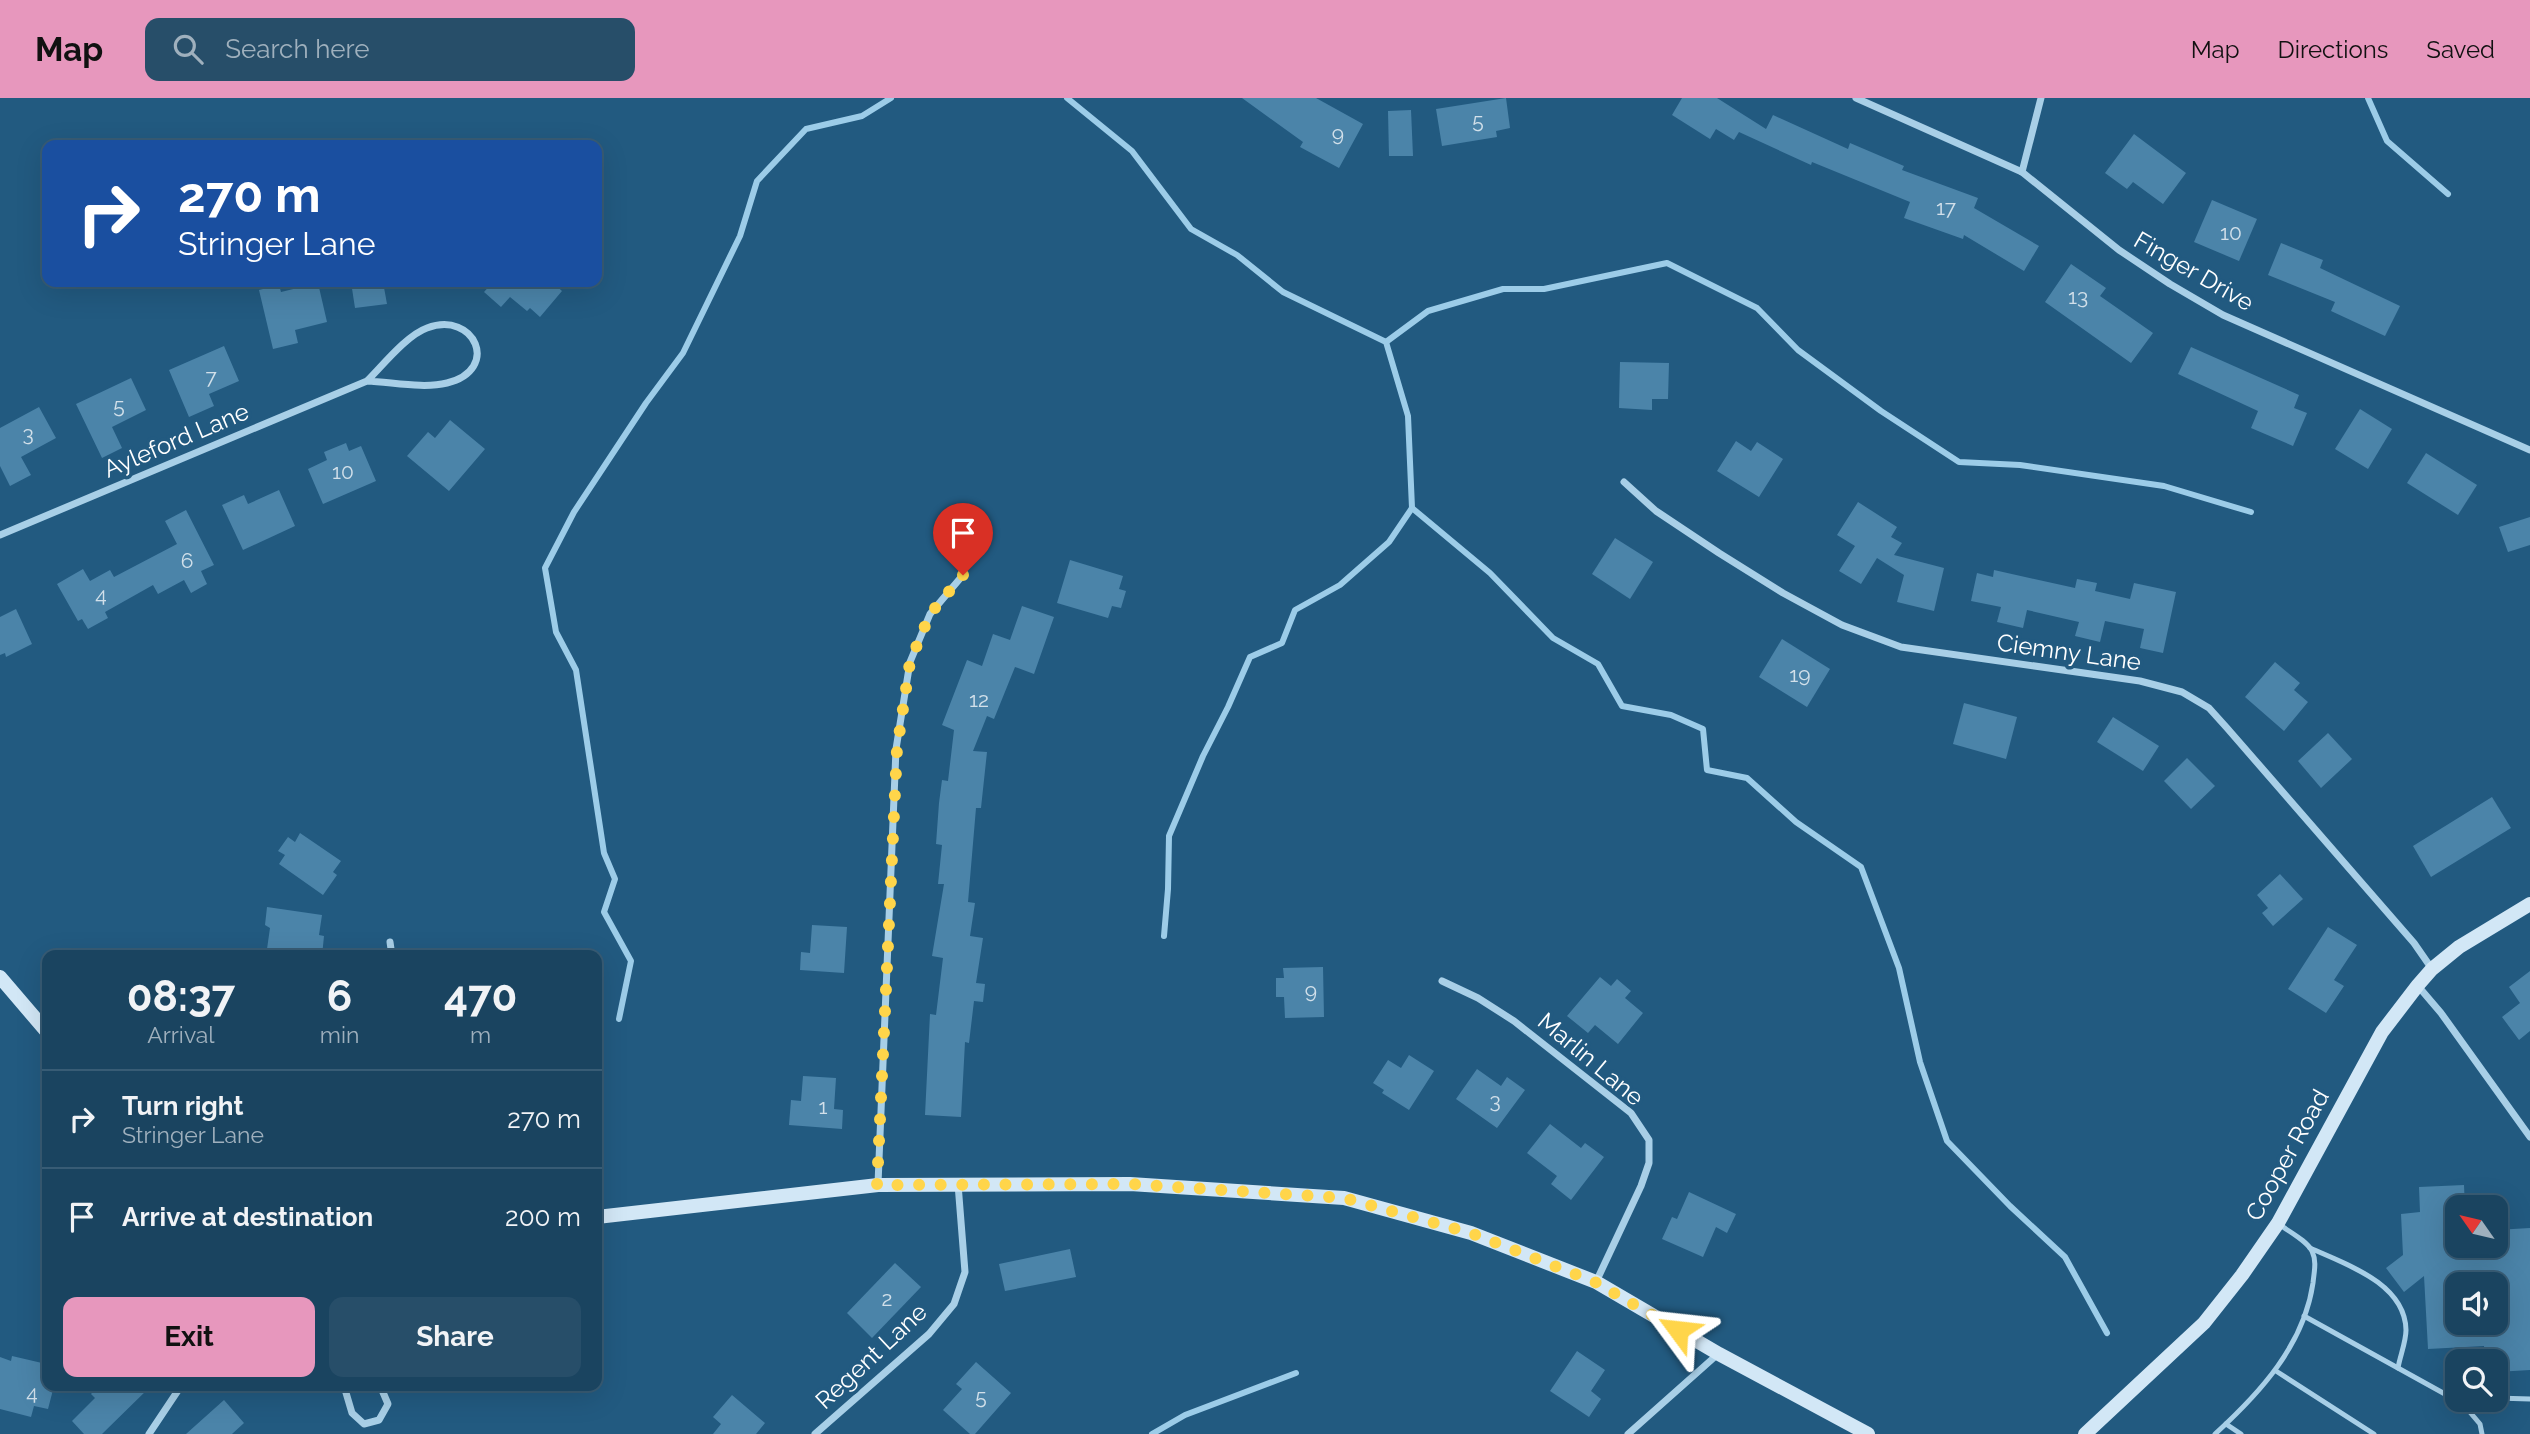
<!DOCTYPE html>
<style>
body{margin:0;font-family:Raleway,sans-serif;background:#274e69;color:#f1f3f6;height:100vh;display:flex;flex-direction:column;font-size:26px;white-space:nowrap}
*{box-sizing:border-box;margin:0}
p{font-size:23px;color:#9fb0bd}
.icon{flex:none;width:38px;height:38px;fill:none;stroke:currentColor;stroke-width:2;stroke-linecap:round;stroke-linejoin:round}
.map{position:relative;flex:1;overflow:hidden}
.drawer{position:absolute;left:42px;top:852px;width:560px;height:441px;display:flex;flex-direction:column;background:#1a4460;border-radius:14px;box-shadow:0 7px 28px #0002,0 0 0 2px #385c75}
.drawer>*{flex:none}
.top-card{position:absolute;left:42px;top:42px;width:560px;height:147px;border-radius:14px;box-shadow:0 7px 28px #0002,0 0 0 2px #385c75;background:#1a4fa0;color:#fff;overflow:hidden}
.needle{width:46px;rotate:304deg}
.fabs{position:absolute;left:2445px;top:1097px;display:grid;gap:14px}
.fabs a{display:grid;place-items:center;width:63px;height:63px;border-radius:14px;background:#1a4460;box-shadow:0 7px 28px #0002,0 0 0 2px #385c75;font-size:35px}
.pin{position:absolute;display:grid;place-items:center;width:60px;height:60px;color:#fff;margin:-72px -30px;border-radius:50% 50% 50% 0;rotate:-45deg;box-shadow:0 0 7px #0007}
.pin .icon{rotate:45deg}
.me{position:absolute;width:77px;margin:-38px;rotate:300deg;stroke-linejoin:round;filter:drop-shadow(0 0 5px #0008)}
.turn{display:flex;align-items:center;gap:24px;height:147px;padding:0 21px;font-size:32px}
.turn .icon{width:91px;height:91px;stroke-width:2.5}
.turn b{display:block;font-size:49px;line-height:60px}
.eta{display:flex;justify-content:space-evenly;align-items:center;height:119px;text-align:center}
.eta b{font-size:42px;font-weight:700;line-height:49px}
.button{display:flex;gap:14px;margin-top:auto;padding:14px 21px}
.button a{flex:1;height:80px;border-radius:14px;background:#e797bd;color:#111;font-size:28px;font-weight:700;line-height:80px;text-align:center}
.button a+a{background:#274e69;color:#f1f3f6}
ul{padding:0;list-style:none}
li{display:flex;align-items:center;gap:21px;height:98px;padding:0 21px;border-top:2px solid #385c75}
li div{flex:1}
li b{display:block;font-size:26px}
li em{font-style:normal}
header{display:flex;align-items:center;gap:42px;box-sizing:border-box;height:98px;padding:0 35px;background:#e797bd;color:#111}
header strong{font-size:33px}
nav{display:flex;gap:38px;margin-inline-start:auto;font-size:24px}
.search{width:490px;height:63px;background:#274e69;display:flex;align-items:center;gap:18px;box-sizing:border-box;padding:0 24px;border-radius:14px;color:#9fb0bd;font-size:26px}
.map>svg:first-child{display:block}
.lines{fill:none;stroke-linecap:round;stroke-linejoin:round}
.stream{stroke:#9ccce8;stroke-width:6}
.building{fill:#4b84a9;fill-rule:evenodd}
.lane{stroke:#a8cfe7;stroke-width:5}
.street{stroke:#a8cfe7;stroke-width:7}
.secondary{stroke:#d2e7f6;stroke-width:14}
.route{stroke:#ffd54a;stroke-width:12;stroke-dasharray:0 21.6}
.labels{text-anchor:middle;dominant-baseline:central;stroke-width:7;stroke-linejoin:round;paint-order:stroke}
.number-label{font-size:21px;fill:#d2e0ea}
.street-label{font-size:24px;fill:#fff;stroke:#225a80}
</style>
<header>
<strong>Map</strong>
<div class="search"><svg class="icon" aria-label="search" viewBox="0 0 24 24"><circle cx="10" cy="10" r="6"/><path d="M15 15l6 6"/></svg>Search here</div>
<nav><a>Map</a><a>Directions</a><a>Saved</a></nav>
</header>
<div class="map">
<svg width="2530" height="1336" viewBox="0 0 2530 1336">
<rect width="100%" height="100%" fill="#225a80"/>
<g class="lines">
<g class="stream">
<path d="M 1067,0 L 1132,53 L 1191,131 L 1237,157 L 1283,194 L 1386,244 L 1408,318 L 1412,410 L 1490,475 L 1553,540 L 1598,566 L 1622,608 L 1671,617 L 1703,631 L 1707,672 L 1747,680 L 1796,724 L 1861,769 L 1899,870 L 1920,964 L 1947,1043 L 2010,1108 L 2065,1159 L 2107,1235"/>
<path d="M 2368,0 L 2387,43 L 2448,96"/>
<path d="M 1386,244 L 1428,213 L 1503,191 L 1544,191 L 1667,165 L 1757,210 L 1798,252 L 1881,313 L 1959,364 L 2020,367 L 2164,388 L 2251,414"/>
<path d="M 1164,838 L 1168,791 L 1169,738 L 1203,658 L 1228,609 L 1250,559 L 1282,545 L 1295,512 L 1340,487 L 1389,444 L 1412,410"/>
<path d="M 619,921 L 631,863 L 604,814 L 615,781 L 604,755 L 576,572 L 556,534 L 545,470 L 574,414 L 646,305 L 683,255 L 740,138 L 757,83 L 806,31 L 862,18 L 891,0"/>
<path d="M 1152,1336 L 1185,1317 L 1296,1275"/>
</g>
</g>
<g class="building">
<path d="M 1242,0 L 1316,0 L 1363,26 L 1339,70 L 1300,49 L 1303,44 Z"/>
<path d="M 1506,0 L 1510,30 L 1496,33 L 1497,39 L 1442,48 L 1436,11 Z"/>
<path d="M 1682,0 L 1717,0 L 1766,31 L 1773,17 L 1848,51 L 1850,45 L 1904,68 L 1902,72 L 1978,100 L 1974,110 L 2039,148 L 2024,173 L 1964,137 L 1963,141 L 1904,120 L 1910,104 L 1812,64 L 1811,67 L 1739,34 L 1734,42 L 1716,31 L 1710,41 L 1672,17 Z"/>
<path d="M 1411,12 L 1413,58 L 1389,58 L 1388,13 Z"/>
<path d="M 2134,36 L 2186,75 L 2163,106 L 2133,84 L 2127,91 L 2105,75 Z"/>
<path d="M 2212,102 L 2257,121 L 2239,163 L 2194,144 Z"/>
<path d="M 2281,145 L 2323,162 L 2320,170 L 2400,208 L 2385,238 L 2331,213 L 2335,204 L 2268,177 Z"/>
<path d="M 2071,166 L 2106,190 L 2100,198 L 2153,235 L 2131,265 L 2045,204 Z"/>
<path d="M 351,184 L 383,184 L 387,206 L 355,210 Z"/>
<path d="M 493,184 L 552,184 L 562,193 L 540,219 L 530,210 L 527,213 L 510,199 L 501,209 L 484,194 Z"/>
<path d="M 318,185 L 327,224 L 295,232 L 298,245 L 273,251 L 259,192 L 279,187 L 281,194 Z"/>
<path d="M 224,248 L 239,283 L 209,296 L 214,308 L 189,319 L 169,272 Z"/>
<path d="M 2191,249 L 2299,297 L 2294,310 L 2307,315 L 2293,348 L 2251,330 L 2258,313 L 2178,276 Z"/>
<path d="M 1620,264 L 1669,265 L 1668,301 L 1652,301 L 1652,312 L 1619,310 Z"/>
<path d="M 131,280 L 146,312 L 112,329 L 122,350 L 102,360 L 76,306 Z"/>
<path d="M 39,309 L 56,340 L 21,359 L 31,377 L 10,388 L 0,368 L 0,330 Z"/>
<path d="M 2360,311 L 2392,331 L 2368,371 L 2335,351 Z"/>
<path d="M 450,322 L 485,351 L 449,393 L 407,358 L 428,334 L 435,340 Z"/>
<path d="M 1736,343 L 1751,353 L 1757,344 L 1783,361 L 1759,399 L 1717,373 Z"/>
<path d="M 346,345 L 349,353 L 361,348 L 376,383 L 323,406 L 308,371 L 327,362 L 324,354 Z"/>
<path d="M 2426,355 L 2477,387 L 2458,417 L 2407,385 Z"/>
<path d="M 279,392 L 295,428 L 243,452 L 222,407 L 244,397 L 248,406 Z"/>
<path d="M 1858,404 L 1897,429 L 1891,439 L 1902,445 L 1894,457 L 1944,470 L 1934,513 L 1897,504 L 1904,477 L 1877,460 L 1861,486 L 1839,473 L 1855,448 L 1837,437 Z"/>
<path d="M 186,412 L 214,467 L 201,473 L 207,486 L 191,495 L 184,482 L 158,496 L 153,487 L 105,514 L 108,520 L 88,531 L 82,521 L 78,523 L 57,486 L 83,471 L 90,483 L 110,472 L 114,479 L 177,446 L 165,423 Z"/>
<path d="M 2530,419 L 2530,447 L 2508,454 L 2499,429 Z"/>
<path d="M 1615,440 L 1653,464 L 1630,501 L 1592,476 Z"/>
<path d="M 1070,462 L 1123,478 L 1119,491 L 1126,493 L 1121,510 L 1112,508 L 1108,520 L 1057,505 Z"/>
<path d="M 1994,472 L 2075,490 L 2077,481 L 2097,485 L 2095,493 L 2130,501 L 2134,485 L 2176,494 L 2163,555 L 2140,550 L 2144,531 L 2105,523 L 2100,544 L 2075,538 L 2079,524 L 2027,512 L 2023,530 L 1997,524 L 2001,509 L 1971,503 L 1977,475 L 1993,479 Z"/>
<path d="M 1022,508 L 1054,519 L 1034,576 L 1015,569 L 994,621 L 987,618 L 973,653 L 987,654 L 981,710 L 976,710 L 968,804 L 975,805 L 970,838 L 983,840 L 976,885 L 985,886 L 983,904 L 974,903 L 969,945 L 965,944 L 961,1019 L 925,1017 L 930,916 L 936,917 L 943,860 L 932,858 L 944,786 L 938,786 L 942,747 L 936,746 L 939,705 L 942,682 L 948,683 L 954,632 L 942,627 L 967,562 L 982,568 L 993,536 L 1010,542 Z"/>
<path d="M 16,511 L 32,546 L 6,559 L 5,555 L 0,557 L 0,519 Z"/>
<path d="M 1782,541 L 1830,571 L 1807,609 L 1759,579 Z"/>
<path d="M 2275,564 L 2300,585 L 2294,592 L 2308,604 L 2284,633 L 2245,599 Z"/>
<path d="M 1964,605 L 2017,619 L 2006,661 L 1953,646 Z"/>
<path d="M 2113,619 L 2159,648 L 2143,673 L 2097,644 Z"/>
<path d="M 2328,635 L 2352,661 L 2321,690 L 2298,663 Z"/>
<path d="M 2187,660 L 2215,688 L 2191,711 L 2164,683 Z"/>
<path d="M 2492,699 L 2511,730 L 2431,779 L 2413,748 Z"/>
<path d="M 300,735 L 341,763 L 333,774 L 337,777 L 323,797 L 279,766 L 285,757 L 278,753 L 288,739 L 295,744 Z"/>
<path d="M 2280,776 L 2303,801 L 2273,828 L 2262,815 L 2268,810 L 2257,797 Z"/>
<path d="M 267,809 L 322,817 L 319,837 L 324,838 L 322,858 L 267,851 L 270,830 L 265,827 Z"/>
<path d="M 812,827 L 847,829 L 844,875 L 800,872 L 801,854 L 810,855 Z"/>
<path d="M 2328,829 L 2357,847 L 2334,882 L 2344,888 L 2326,915 L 2288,891 Z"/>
<path d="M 1323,869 L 1324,919 L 1285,920 L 1284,899 L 1276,899 L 1276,880 L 1284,880 L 1283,870 Z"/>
<path d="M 2530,873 L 2530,933 L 2519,942 L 2502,919 L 2520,905 L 2509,889 Z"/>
<path d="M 1600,879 L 1611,888 L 1617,881 L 1631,893 L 1625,900 L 1643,915 L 1618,946 L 1595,927 L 1588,935 L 1567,918 Z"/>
<path d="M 1409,957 L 1434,973 L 1409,1012 L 1382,995 L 1384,992 L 1373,985 L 1388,962 L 1401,970 Z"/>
<path d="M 1477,971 L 1501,988 L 1507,979 L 1525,992 L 1497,1030 L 1456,1001 Z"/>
<path d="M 803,978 L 836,980 L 834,1011 L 843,1012 L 842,1031 L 789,1027 L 791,1002 L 801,1003 Z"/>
<path d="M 1550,1026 L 1581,1050 L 1585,1045 L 1604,1059 L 1571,1102 L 1551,1086 L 1557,1078 L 1527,1055 Z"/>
<path d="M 2464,1087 L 2465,1110 L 2457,1110 L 2457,1148 L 2496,1148 L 2496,1132 L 2530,1130 L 2530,1272 L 2496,1274 L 2496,1264 L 2485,1264 L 2484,1248 L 2428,1251 L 2424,1178 L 2404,1194 L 2386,1170 L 2403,1157 L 2401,1116 L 2420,1114 L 2419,1089 ZM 2457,1186 L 2496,1186 L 2496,1225 L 2457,1225 Z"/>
<path d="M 1689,1094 L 1736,1116 L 1727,1135 L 1716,1129 L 1703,1159 L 1662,1141 L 1672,1119 L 1677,1121 Z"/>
<path d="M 1070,1151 L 1076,1179 L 1005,1193 L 999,1166 Z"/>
<path d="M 895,1165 L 921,1189 L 872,1240 L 847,1215 Z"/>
<path d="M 1577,1253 L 1605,1272 L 1591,1293 L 1601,1301 L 1589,1319 L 1550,1293 Z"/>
<path d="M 12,1258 L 42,1265 L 40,1274 L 47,1276 L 47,1288 L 54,1288 L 48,1311 L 34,1308 L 31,1319 L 0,1311 L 0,1259 L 11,1263 Z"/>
<path d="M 976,1264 L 1011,1295 L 975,1336 L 970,1336 L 943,1312 L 962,1291 L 956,1286 Z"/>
<path d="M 98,1288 L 151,1288 L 102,1336 L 84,1336 L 72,1323 L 95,1300 L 91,1296 Z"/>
<path d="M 732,1297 L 765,1325 L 756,1336 L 713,1336 L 721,1326 L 713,1319 Z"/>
<path d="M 224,1302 L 244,1325 L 232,1336 L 186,1336 Z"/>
</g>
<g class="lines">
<g class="lane">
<path d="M 2310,1150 C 2345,1166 2405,1185 2406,1232 C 2406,1244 2400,1258 2398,1270"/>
<path d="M 2304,1218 L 2463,1306 L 2480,1326 L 2482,1336"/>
<path d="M 2276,1273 L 2374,1336"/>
<path d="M 2496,1300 L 2530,1301"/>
<path d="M 2463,1306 L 2484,1302"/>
<path d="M 2226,1326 L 2241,1336"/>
<path d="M 2215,1336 C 2260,1295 2304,1247 2313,1185 C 2314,1174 2317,1164 2312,1153 C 2306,1142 2289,1134 2279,1126"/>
</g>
<g class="street">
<path d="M 1856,0 L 2022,74 L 2119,152 L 2170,186 L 2223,217 L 2530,352"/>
<path d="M 2022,74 L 2041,0"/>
<path d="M 1624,384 L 1656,413 L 1719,455 L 1783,495 L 1842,527 L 1901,549 L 2140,583 L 2182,594 L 2209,610 L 2227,630 L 2414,845 L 2432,871"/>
<path d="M 0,437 L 367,283 C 383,267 407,237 427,230 C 475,212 501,272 447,285 C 423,291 392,284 367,283"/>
<path d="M 390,844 L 392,858"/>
<path d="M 1442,883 L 1478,900 L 1514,923 L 1631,1015 L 1649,1042 L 1649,1065 L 1641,1088 L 1596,1184"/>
<path d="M 2418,888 L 2441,915 L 2530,1039"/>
<path d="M 878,1086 L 896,651 L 910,564 L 930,516 L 963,477"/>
<path d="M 344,1288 L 352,1315 L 364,1326 L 379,1322 L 388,1306 L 382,1292 L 378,1288"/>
<path d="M 149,1336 L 181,1288"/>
<path d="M 815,1336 L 929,1236 L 954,1206 L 965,1174 L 958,1086"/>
<path d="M 1628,1336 L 1718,1256"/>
</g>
<g class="secondary">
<path d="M 0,879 L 47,934"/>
<path d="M 597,1119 L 878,1087 L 1130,1086 L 1344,1100 L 1471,1135 L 1596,1184 L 1719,1256 L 1868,1336"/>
<path d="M 2085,1336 L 2204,1225 L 2242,1177 L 2278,1125 L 2382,934 L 2418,887 L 2432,871 L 2459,849 L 2530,806"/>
</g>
</g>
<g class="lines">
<path class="route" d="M 963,477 L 930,516 L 910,564 L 897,651 L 877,1087 L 1130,1086 L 1344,1100 L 1471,1135 L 1595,1184 L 1678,1232"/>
</g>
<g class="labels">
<g class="number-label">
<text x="1478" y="22">5</text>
<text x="1338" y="35">9</text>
<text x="1946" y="109">17</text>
<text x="2231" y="134">10</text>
<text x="2078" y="198">13</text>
<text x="211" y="278">7</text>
<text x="119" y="307">5</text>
<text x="28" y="335">3</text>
<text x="343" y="373">10</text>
<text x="187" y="462">6</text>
<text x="101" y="496">4</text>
<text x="1800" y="576">19</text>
<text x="979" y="601">12</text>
<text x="1311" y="892">9</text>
<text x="1495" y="1002">3</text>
<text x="823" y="1008">1</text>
<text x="887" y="1200">2</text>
<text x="32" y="1294">4</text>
<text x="981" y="1298">5</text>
</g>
<g class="street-label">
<text transform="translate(2194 173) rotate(30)">Finger Drive</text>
<text transform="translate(176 342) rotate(-23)">Ayleford Lane</text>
<text transform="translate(2069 554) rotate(8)">Ciemny Lane</text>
<text transform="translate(1591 961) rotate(40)">Marlin Lane</text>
<text transform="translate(2287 1057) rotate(-61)">Cooper Road</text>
<text transform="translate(871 1258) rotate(-43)">Regent Lane</text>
</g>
</g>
</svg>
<div class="fabs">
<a><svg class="needle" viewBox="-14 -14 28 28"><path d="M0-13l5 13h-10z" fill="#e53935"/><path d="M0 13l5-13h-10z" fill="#9fb0bd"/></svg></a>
<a><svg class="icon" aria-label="sound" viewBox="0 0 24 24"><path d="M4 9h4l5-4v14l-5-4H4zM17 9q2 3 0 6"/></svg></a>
<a><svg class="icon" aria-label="search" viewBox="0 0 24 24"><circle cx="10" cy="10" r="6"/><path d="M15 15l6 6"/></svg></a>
</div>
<div class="pin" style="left:963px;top:477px;background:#d93025"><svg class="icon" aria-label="arrive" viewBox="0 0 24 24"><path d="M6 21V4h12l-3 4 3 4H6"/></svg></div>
<svg class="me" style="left:1678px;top:1232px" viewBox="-20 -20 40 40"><path d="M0-17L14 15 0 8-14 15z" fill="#ffd54a" stroke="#fff" stroke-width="4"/></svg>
<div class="top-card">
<div class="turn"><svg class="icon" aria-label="right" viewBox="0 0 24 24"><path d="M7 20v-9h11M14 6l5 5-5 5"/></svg><div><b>270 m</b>Stringer Lane</div></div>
</div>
<section class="drawer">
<div class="eta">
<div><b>08:37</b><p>Arrival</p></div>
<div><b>6</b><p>min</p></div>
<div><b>470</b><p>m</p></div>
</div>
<ul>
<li><svg class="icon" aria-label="right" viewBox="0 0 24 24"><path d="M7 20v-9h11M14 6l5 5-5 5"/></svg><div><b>Turn right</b><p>Stringer Lane</p></div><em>270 m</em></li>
<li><svg class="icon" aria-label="arrive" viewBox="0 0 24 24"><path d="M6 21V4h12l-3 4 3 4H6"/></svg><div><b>Arrive at destination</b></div><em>200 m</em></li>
</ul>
<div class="button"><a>Exit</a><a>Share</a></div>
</section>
</div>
